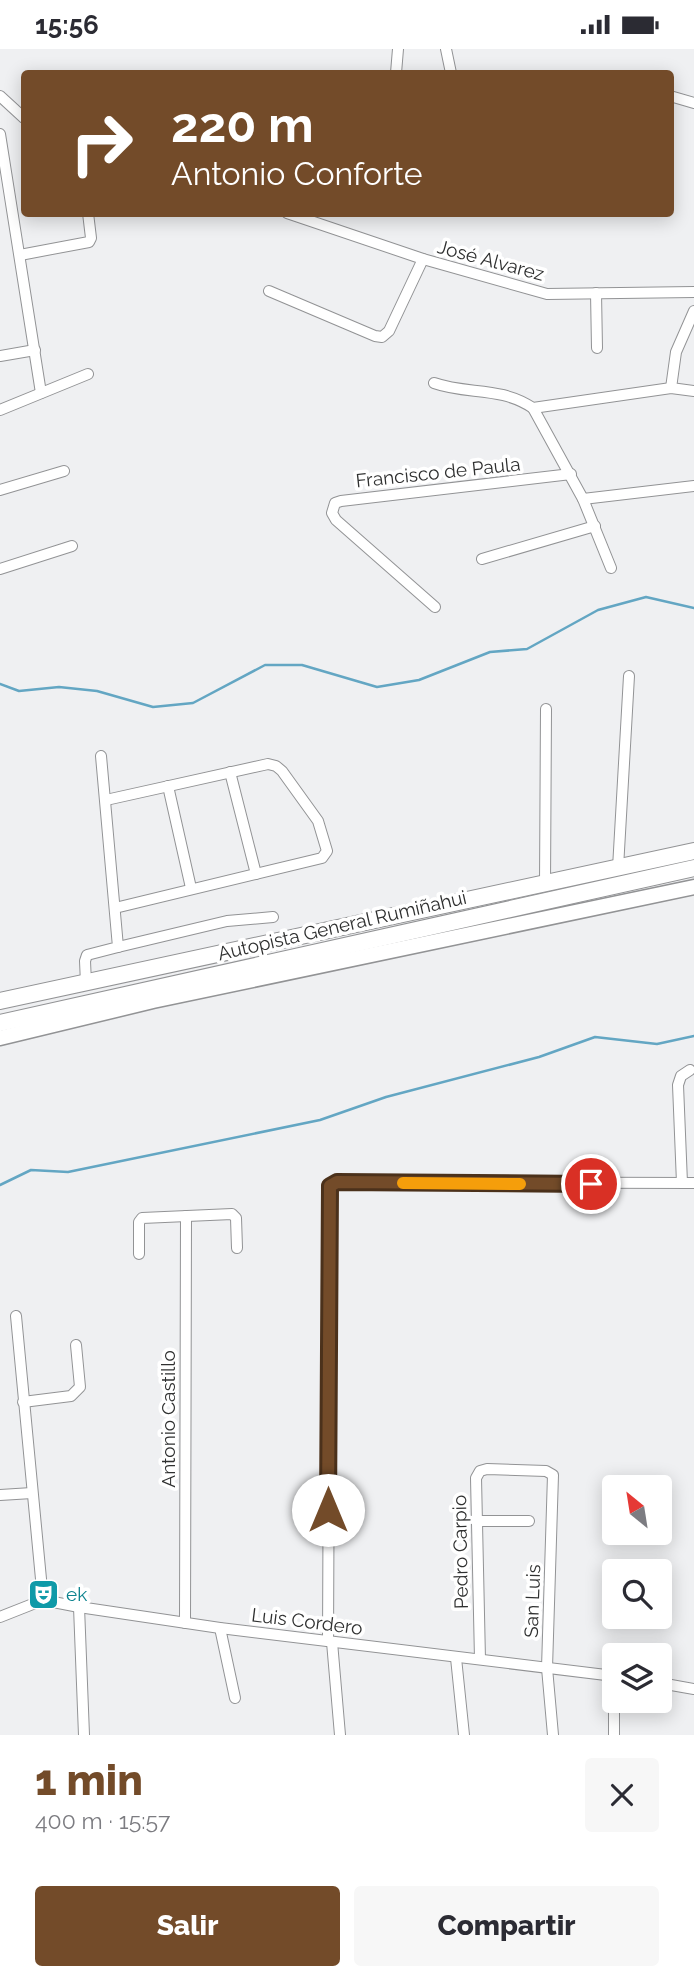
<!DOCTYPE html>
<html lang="es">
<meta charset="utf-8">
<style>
body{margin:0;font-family:Raleway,sans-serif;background:#f7f7f7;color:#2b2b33;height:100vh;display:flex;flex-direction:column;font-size:26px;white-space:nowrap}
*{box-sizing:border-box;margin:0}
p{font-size:23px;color:#7c7c81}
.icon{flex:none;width:38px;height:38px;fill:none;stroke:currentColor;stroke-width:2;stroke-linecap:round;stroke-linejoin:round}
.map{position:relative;height:1686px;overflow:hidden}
.side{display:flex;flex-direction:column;background:#fff;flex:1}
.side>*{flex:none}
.hud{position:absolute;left:21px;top:21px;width:653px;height:147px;border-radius:7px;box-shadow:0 4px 18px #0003;background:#734b29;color:#fff;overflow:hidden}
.needle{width:46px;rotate:330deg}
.buttons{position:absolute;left:602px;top:1426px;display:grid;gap:14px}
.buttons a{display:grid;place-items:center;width:70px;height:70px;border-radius:7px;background:#fff;box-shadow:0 4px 18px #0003;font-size:35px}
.pin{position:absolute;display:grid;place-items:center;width:60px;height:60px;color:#fff;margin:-30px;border:4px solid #fff;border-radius:50%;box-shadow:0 2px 7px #0007}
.me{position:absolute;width:77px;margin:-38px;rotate:0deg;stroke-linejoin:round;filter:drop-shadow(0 0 5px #0008)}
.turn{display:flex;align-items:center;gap:24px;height:147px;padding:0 35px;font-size:32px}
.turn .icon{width:91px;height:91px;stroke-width:2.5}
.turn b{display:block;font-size:49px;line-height:60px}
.round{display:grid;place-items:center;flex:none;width:74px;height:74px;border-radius:7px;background:#f7f7f7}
.head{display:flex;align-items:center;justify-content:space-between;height:119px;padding:0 35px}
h1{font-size:42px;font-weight:800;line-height:52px;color:#734b29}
.primary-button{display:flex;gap:14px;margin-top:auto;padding:14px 35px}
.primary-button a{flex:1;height:80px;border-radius:7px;background:#734b29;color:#fff;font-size:28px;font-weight:800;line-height:80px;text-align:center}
.primary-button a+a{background:#f7f7f7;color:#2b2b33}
.status{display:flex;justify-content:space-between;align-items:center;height:49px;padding:0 35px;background:#fff;direction:ltr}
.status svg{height:19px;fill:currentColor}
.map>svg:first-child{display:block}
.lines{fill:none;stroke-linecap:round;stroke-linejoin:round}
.stream{stroke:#63a6c3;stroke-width:2.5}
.minor-casing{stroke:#929395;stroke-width:12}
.primary-casing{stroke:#929395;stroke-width:17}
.trunk-casing{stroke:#929395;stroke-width:18}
.minor{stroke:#fff;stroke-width:10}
.primary{stroke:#fff;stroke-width:14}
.trunk{stroke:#fff;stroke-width:16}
.route-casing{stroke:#4b311b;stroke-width:18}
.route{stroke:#734b29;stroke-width:12}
.slow{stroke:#f59e0b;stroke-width:12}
.labels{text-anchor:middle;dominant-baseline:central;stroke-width:7;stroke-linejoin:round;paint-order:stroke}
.street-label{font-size:19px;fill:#2f3030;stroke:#fff}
.culture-label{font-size:19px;fill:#0d838f;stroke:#fff;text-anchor:start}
</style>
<div class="status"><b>15:56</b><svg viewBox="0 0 49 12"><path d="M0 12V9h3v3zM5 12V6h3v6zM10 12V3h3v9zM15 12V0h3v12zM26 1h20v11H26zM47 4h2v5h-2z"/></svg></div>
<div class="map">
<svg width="694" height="1686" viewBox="0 0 694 1686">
<rect width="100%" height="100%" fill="#eff0f2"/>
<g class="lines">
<g class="stream">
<path d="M 0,635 L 19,642 L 59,638 L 97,642 L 153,658 L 193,654 L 265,616 L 302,616 L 377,638 L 419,631 L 490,603 L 527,600 L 598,561 L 646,548 L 694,559"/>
<path d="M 0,1136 L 31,1121 L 68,1123 L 320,1071 L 386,1048 L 539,1008 L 595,988 L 657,995 L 694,987"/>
</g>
<defs>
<g id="minor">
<path d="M 446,0 L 451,24"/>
<path d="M 396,24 L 398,0"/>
<path d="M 0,47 L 24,69"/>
<path d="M 670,47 L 694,54"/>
<path d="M 0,85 L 41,344"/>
<path d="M 287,164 L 423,210 L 547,245 L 694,243"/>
<path d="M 20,206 L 89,193 L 91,189 L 88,164"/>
<path d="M 269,242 L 375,287 L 382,288 L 389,282 L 423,210"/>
<path d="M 596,244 L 597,299"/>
<path d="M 0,307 L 35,301"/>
<path d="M 434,334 C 468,346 500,337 533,359 L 671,339 L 694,342"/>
<path d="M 671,339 L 676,303 L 694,262"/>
<path d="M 533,359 L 583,450 L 611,519"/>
<path d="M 0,361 L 88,325"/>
<path d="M 0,441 L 64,422"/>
<path d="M 583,450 L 694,437"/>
<path d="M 482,510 L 595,477"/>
<path d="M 0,520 L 72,497"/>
<path d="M 435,558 L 336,471 L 332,464 L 335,454 L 341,452 L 571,425"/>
<path d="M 230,723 L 256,825"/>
<path d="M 168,737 L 191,839"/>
<path d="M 106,751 L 268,715 L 276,717 L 282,722 L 318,772 L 327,802 L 322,809 L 115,859"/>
<path d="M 618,819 L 629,627"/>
<path d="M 545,836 L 546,660"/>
<path d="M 118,898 L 227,872 L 273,868"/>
<path d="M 86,934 L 85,912 L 87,906 L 118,898 L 101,707"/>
<path d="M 682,1134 L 678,1036 L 681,1027 L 690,1021"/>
<path d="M 139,1205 L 139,1173 L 142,1169 L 232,1165 L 236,1169 L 237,1199"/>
<path d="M 16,1267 L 43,1551"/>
<path d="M 23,1353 L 71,1347 L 80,1338 L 76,1296"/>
<path d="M 0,1446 L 32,1444"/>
<path d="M 476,1472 L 529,1472"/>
<path d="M 79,1558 L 84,1686"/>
<path d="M 0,1568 L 43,1551 L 79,1558 L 220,1579 L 614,1627"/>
<path d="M 185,1574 L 186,1167"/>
<path d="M 220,1579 L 235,1649"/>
<path d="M 328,1592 L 330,1137 L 337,1133 L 694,1134"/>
<path d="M 332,1593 L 340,1686"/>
<path d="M 456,1609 L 464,1686"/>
<path d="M 480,1610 L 476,1429 L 480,1422 L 487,1420 L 546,1422 L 553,1426 L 547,1619 L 553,1686"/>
<path d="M 660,1634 L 694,1640"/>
<path d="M 614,1686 L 614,1627"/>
</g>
<path id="primary" d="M 0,989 L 153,952 L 694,838"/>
<g id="trunk">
<path d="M 0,952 L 694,802"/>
<path d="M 0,974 L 694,819"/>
</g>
</defs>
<use href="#minor" class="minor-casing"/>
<use href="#primary" class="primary-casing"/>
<use href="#trunk" class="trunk-casing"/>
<use href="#minor" class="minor"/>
<use href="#primary" class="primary"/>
<use href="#trunk" class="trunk"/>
</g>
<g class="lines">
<defs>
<path id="route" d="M 328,1461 L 330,1137 L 337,1133 L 591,1135"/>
</defs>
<use href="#route" class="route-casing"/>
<use href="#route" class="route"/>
<path class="slow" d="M 403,1134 L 520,1135"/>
</g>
<defs>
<symbol id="theatre-square" viewBox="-11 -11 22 22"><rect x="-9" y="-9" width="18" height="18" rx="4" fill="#0f9aa8" stroke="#fff"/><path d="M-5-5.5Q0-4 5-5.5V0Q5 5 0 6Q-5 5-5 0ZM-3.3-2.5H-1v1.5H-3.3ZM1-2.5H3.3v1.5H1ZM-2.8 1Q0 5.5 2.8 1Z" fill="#fff"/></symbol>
</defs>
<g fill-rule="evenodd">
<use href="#theatre-square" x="26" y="1528" width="35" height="35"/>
</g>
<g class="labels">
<g class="street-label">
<text transform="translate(491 211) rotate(15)">José Alvarez</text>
<text transform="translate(438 423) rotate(-6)">Francisco de Paula</text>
<text transform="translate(342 876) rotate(-13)">Autopista General Rumiñahui</text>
<text transform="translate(168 1370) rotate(-90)">Antonio Castillo</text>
<text transform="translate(460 1503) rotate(-91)">Pedro Carpio</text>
<text transform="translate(532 1552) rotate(-88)">San Luis</text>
<text transform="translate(307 1572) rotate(7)">Luis Cordero</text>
</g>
<g class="culture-label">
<text x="66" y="1545">ek</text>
</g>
</g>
</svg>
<div class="buttons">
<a><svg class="needle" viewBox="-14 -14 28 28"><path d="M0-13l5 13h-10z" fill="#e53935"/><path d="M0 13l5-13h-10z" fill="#7c7c81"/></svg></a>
<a><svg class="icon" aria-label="search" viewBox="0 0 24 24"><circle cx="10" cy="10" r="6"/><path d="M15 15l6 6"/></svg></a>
<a><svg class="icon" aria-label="layers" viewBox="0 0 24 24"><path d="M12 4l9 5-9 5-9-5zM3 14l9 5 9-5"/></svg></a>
</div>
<div class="pin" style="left:591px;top:1135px;background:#d93025"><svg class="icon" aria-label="arrive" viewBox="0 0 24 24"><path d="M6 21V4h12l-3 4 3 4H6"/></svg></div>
<svg class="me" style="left:328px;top:1461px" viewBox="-20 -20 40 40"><circle r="19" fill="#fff"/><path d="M0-13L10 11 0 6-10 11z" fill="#734b29"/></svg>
<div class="hud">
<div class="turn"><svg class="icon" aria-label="right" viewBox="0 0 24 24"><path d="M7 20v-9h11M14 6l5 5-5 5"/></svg><div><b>220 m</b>Antonio Conforte</div></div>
</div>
</div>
<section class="side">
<div class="head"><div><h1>1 min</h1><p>400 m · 15:57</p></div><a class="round"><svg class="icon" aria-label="close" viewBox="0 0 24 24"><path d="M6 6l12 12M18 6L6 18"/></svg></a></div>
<div class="primary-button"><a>Salir</a><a>Compartir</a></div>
</section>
